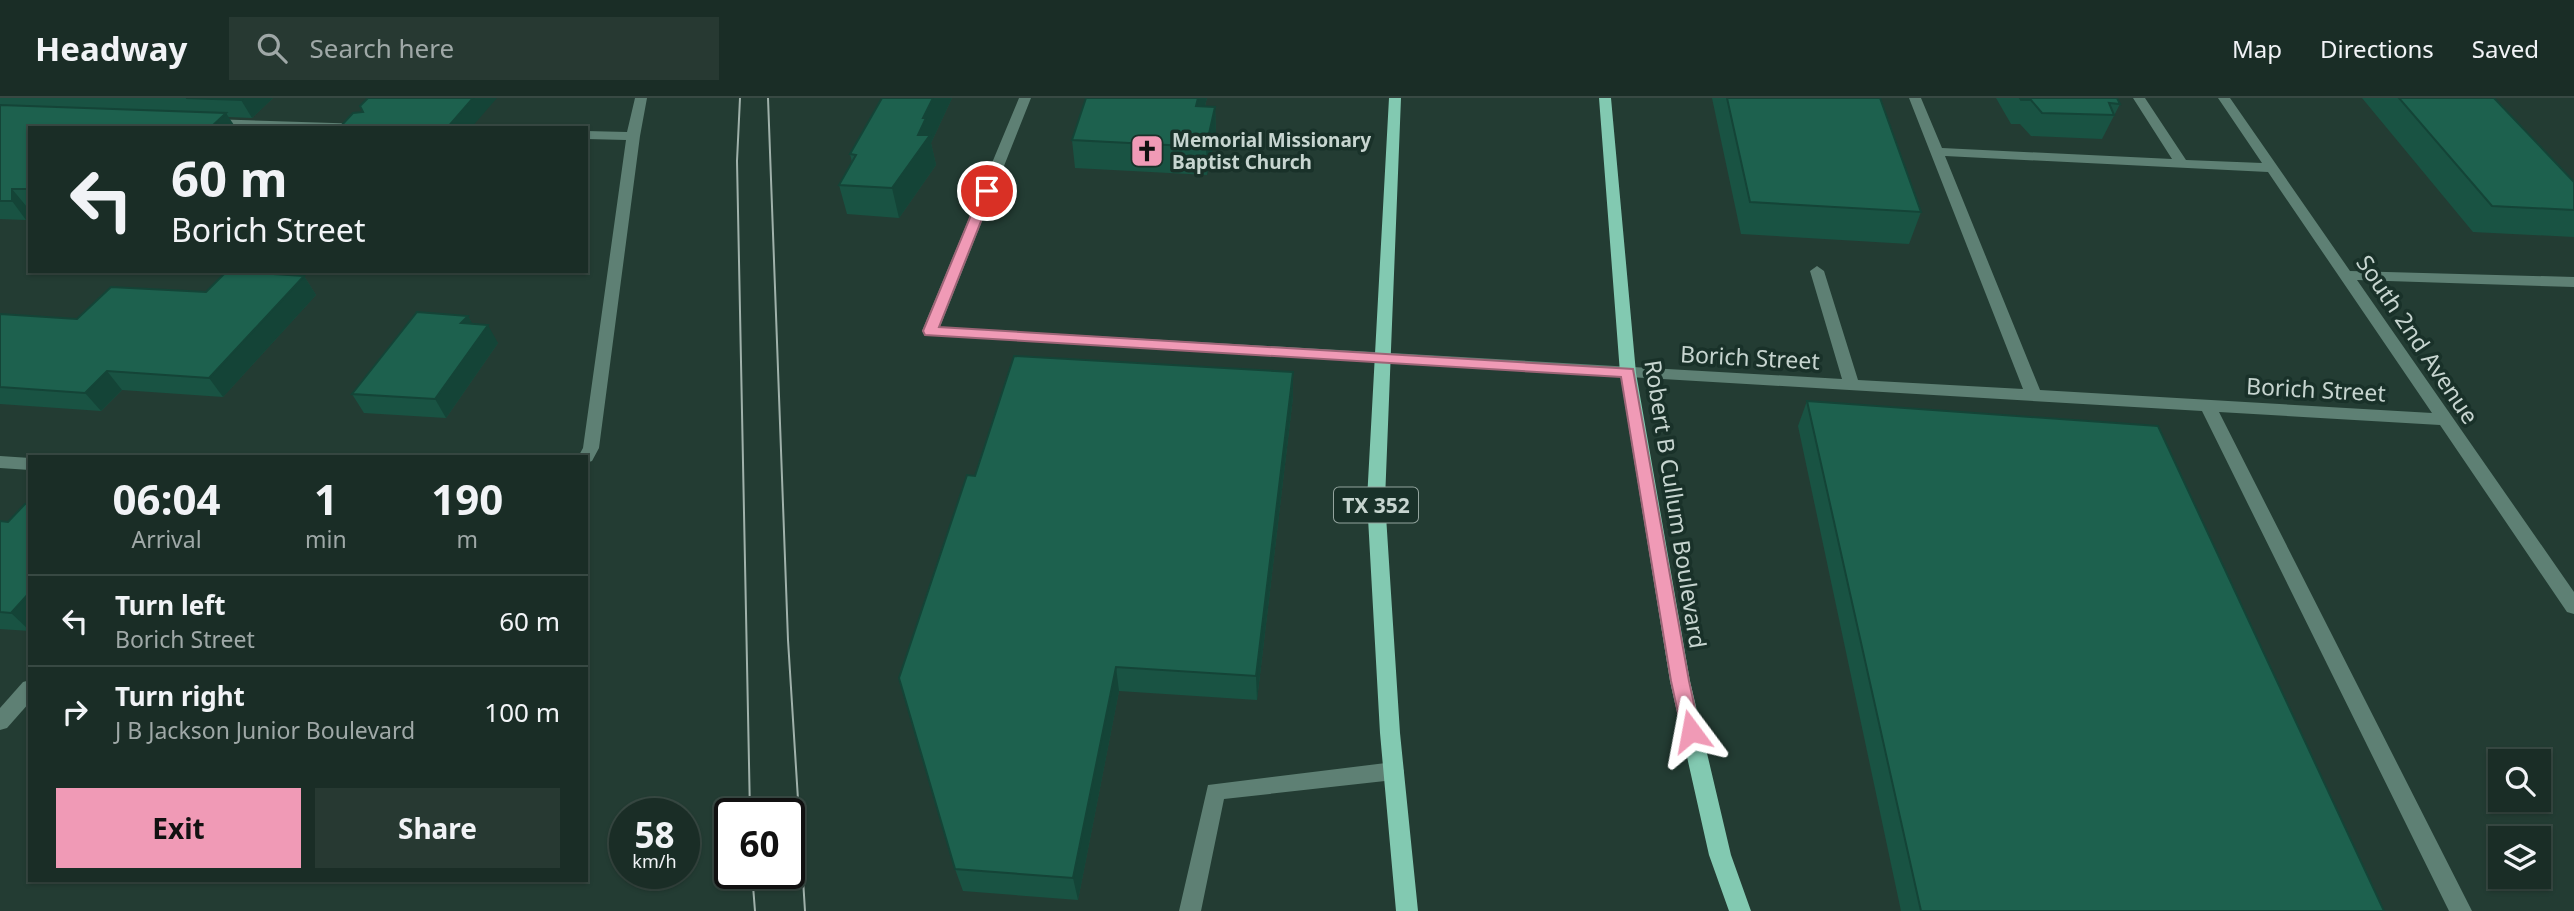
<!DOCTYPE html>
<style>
body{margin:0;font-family:"Noto Sans",sans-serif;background:#273932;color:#f1f3f6;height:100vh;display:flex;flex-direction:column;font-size:26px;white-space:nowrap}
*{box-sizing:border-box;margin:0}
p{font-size:23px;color:#9fa8a7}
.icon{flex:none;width:38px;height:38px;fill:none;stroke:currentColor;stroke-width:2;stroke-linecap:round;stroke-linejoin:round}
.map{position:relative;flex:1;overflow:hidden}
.panel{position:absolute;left:28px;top:357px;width:560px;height:427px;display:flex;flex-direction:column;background:#1a2d26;border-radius:0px;box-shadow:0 2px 5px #0004,0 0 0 2px #384943}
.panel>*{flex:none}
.hud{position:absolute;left:28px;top:28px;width:560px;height:147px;border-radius:0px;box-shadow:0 2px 5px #0004,0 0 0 2px #384943;background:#1a2d26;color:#f1f3f6;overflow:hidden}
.tools{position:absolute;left:2488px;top:651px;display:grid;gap:14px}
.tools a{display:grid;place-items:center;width:63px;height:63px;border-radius:0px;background:#1a2d26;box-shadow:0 2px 5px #0004,0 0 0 2px #384943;font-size:35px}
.speed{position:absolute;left:609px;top:700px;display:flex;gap:14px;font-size:35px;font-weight:700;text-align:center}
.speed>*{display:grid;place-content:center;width:91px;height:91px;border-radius:50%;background:#1a2d26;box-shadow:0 2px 5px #0004,0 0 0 2px #384943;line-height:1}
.speed small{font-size:18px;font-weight:400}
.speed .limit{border:4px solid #111;border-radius:10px;background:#fff;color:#111}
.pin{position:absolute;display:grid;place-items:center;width:60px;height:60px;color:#fff;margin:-30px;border:4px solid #fff;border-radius:50%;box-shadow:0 2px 7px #0007}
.me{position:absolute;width:77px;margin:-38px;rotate:347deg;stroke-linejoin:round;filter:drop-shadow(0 0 5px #0008)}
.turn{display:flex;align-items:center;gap:24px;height:147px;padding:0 28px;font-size:32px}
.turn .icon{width:91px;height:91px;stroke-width:2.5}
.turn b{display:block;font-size:49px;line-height:60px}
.eta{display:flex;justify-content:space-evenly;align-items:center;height:119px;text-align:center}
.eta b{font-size:42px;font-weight:700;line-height:49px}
.cta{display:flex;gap:14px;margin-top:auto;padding:14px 28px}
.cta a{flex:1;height:80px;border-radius:0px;background:#f09ab6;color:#111;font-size:28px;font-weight:700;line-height:80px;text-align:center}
.cta a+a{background:#273932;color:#f1f3f6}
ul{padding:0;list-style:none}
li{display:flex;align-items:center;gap:21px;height:91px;padding:0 28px;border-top:2px solid #384943}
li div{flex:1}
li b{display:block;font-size:26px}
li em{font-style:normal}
header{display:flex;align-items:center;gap:42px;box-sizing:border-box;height:98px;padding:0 35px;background:#1a2d26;border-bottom:2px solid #384943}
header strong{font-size:33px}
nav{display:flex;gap:38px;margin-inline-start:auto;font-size:24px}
.search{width:490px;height:63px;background:#273932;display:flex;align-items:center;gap:18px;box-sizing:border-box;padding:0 24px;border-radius:0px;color:#9fa8a7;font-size:26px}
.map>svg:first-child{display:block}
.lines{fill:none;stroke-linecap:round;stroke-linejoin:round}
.minor{fill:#5e8074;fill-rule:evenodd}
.major{fill:#82c9b1;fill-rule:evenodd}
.tram{stroke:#a0b1ab;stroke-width:2}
.wall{fill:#195343}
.shaded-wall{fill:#144437}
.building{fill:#1d614e;stroke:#144437;stroke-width:2}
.route{fill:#f09ab6;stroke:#9c6476;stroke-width:2}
.labels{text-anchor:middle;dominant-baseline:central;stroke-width:7;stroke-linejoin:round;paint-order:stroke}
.far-poi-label{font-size:19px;font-weight:bold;fill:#c7d5d0;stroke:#193129;text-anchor:start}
.shield{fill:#193129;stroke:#93a49e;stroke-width:2}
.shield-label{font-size:21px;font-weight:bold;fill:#c7d5d0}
.street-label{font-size:23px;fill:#c7d5d0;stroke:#193129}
</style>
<header>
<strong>Headway</strong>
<div class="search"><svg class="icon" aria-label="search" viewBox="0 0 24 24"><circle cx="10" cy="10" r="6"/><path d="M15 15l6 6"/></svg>Search here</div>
<nav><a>Map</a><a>Directions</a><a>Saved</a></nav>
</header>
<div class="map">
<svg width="2574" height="813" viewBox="0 0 2574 813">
<rect width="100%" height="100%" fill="#233c33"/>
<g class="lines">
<g class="minor">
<path d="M 635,0 L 647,0 L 640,38 L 599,350 L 592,363 L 586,365 L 586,359 L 578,359 L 583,350 L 626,42 L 586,41 L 586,33 L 627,34 Z"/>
<path d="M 1019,0 L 1031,0 L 940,229 L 1842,281 L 1810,173 L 1817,168 L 1824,173 L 1858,282 L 2023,291 L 1909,0 L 1921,0 L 1942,50 L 2172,61 L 2133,0 L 2145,0 L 2186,62 L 2262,65 L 2218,0 L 2230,0 L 2350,173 L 2574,179 L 2574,189 L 2357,182 L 2574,494 L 2574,516 L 2567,514 L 2440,327 L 2219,314 L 2472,813 L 2449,813 L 2202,313 L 925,237 L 922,233 ZM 1945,58 L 2268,74 L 2432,315 L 2040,292 Z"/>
<path d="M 210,21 L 365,26 L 371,30 L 205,28 L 205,22 Z"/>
<path d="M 0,358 L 30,360 L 30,372 L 0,370 Z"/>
<path d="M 30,582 L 30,604 L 7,630 L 0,632 L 0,610 L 23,584 Z"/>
<path d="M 1394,664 L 1401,667 L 1404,673 L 1401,679 L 1394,682 L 1224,701 L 1201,813 L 1179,813 L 1208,687 Z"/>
</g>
<g class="major">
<path d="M 1389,0 L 1401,0 L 1385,402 L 1400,635 L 1418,813 L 1396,813 L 1380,635 L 1367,402 Z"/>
<path d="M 1599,0 L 1611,0 L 1636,275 L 1690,583 L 1731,757 L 1751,813 L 1729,813 L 1709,757 L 1670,583 L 1620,275 Z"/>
</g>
<g class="tram">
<path d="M 740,0 L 737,63 L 750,716"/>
<path d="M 768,0 L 788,542 L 805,813"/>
<path d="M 752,775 L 755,813"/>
</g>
</g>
<g class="wall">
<path d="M 0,0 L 273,0 L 252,20 L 229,19 L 30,30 L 30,109 L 27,109 L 26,122 L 0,121 Z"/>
<path d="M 882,0 L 952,0 L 931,45 L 936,67 L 899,120 L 847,116 L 839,87 L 852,64 L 850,56 Z"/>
<path d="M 1086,0 L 1207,0 L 1205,8 L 1215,9 L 1216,36 L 1207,77 L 1075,70 L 1072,42 Z"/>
<path d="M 1712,0 L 1880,0 L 1921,114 L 1909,146 L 1741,136 Z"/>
<path d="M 1996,0 L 2117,0 L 2120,6 L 2102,41 L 2031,38 L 2020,26 L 2011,26 Z"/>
<path d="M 2362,0 L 2494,0 L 2574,84 L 2574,139 L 2473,134 Z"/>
<path d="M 304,178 L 316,197 L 223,299 L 122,292 L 101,313 L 0,306 L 0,216 L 77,221 L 206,194 Z"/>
<path d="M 468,218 L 472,226 L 498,245 L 446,320 L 364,315 L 352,296 Z"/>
<path d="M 1293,274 L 1293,299 L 1257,602 L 1119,593 L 1078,802 L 963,793 L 955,771 L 975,378 Z"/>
<path d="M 1807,303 L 2384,813 L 1901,813 L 1798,328 Z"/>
<path d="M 30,406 L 30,533 L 0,531 L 0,423 L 8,424 Z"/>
</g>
<g class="shaded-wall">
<path d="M 243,0 L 273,0 L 252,20 L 241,2 Z"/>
<path d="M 473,0 L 497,0 L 471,30 L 447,30 Z"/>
<path d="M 933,0 L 952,0 L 931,45 L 936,67 L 899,120 L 892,90 L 918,37 L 923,20 Z"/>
<path d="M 1198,0 L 1207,0 L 1197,35 L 1196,8 Z"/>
<path d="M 1215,9 L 1216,36 L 1207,77 L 1206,49 Z"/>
<path d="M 226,15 L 236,30 L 210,30 Z"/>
<path d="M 12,91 L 27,109 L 26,122 L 12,103 Z"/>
<path d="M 304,178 L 316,197 L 223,299 L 209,280 Z"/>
<path d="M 468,218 L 478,236 L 461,225 Z"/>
<path d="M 488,227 L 498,245 L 446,320 L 435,301 Z"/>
<path d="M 107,273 L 122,292 L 101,313 L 85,295 Z"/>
<path d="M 1293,274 L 1293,299 L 1257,602 L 1256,578 Z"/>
<path d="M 30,494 L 30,533 L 11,515 Z"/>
<path d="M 1116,569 L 1119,593 L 1078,802 L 1073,780 Z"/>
</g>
<g class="building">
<path d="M 186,0 L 243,0 L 241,2 Z"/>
<path d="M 368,0 L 473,0 L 447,30 L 339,30 L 353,15 L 363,14 L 360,8 Z"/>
<path d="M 882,0 L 933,0 L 923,20 L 926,20 L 918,37 L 930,37 L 892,90 L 839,87 L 856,57 L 850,56 Z"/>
<path d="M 1086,0 L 1198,0 L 1196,8 L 1215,9 L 1206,49 L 1072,42 Z"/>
<path d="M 1727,0 L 1880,0 L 1921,114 L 1750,104 Z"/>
<path d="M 2020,0 L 2117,0 L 2120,6 L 2109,5 L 2114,17 L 2042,15 L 2031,2 L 2021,2 Z"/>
<path d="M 2399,0 L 2494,0 L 2574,84 L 2574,112 L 2492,108 Z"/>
<path d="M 0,7 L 226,15 L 210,30 L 30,30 L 30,91 L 12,91 L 12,103 L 0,103 Z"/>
<path d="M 227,173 L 304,178 L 209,280 L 107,273 L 85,295 L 0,289 L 0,216 L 77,221 L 111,189 L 206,194 Z"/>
<path d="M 417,214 L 468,218 L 461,225 L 488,227 L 435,301 L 352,296 Z"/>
<path d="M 1014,258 L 1293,274 L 1256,578 L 1116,569 L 1073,780 L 955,771 L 899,580 L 967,377 L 975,378 Z"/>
<path d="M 1807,303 L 2158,328 L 2384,813 L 1921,813 Z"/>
<path d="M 25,406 L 30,406 L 30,494 L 11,515 L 0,514 L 0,423 L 8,424 Z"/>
</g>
<path class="route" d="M 987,90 L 993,93 L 939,229 L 1633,271 L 1689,583 L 1700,633 L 1698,638 L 1691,640 L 1685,638 L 1682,633 L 1671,583 L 1621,279 L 925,237 L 923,233 L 981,93 Z"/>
<defs>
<symbol id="church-square" viewBox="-11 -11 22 22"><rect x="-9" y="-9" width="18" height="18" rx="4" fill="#f09ab6" stroke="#193129"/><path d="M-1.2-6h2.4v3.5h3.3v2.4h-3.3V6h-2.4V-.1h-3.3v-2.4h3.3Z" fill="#111"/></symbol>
</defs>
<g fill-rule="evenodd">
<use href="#church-square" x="1128" y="34" width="38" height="38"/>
</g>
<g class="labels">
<g class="far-poi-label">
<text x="1172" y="42">Memorial Missionary<tspan x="1172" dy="22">Baptist Church</tspan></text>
</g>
<rect class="shield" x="1334" y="389.5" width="84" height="35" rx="5"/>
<g class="shield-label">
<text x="1376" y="407">TX 352</text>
</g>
<g class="street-label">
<text transform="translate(2418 241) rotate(56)">South 2nd Avenue</text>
<text transform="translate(1750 259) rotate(3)">Borich Street</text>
<text transform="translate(2316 291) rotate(3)">Borich Street</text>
<text transform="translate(1676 406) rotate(81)">Robert B Cullum Boulevard</text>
</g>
</g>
</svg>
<div class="tools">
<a><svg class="icon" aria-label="search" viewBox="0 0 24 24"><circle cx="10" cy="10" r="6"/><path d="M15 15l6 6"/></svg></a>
<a><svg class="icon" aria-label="layers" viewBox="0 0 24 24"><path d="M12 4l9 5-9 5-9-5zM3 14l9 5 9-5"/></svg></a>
</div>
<div class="speed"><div>58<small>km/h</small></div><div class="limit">60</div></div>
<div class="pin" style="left:987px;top:93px;background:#d93025"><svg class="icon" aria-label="arrive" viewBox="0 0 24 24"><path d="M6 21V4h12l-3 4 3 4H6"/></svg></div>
<svg class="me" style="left:1691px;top:633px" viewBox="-20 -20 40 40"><path d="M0-17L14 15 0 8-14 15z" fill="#f09ab6" stroke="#fff" stroke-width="4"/></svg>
<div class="hud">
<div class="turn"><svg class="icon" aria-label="left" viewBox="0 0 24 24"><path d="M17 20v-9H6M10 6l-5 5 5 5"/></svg><div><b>60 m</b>Borich Street</div></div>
</div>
<section class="panel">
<div class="eta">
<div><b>06:04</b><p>Arrival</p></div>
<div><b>1</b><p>min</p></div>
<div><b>190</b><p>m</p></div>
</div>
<ul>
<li><svg class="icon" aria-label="left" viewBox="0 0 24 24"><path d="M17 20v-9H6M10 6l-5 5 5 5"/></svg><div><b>Turn left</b><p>Borich Street</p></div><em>60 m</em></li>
<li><svg class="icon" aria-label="right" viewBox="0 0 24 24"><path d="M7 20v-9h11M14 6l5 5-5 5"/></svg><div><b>Turn right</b><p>J B Jackson Junior Boulevard</p></div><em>100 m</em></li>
</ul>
<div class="cta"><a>Exit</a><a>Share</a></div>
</section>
</div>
